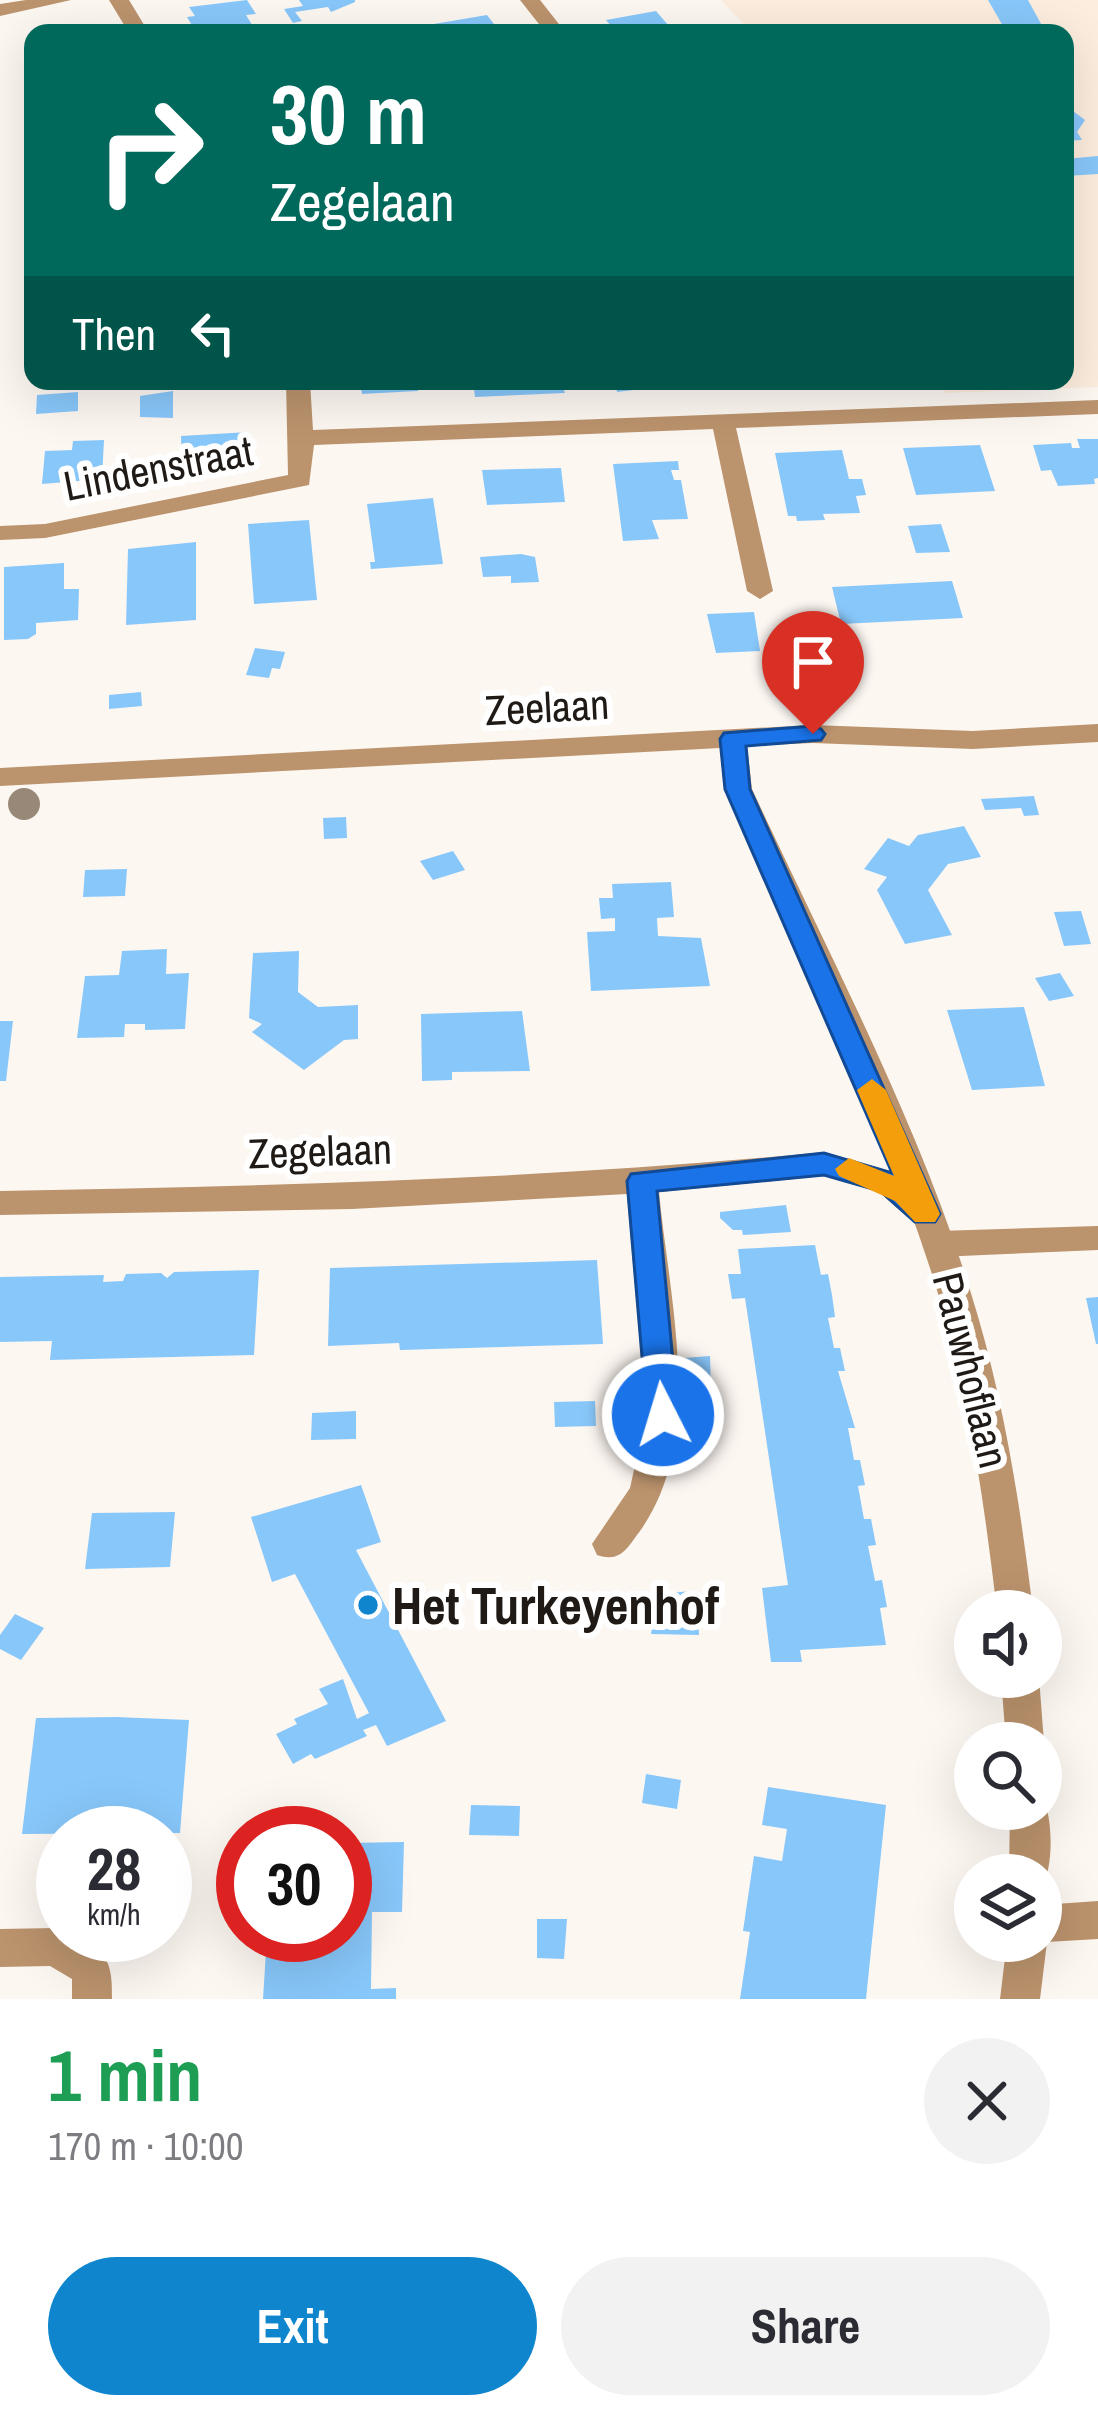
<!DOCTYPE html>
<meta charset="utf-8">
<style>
body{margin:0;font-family:"Archivo Narrow",sans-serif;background:#f2f2f3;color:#2b2b33;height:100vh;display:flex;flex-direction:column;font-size:45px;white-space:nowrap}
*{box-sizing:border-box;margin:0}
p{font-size:39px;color:#7c7c81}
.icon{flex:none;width:66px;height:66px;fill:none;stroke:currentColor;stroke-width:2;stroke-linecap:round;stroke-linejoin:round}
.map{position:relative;height:1999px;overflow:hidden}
.panel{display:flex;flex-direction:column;background:#fff;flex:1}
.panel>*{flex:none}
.banner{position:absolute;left:24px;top:24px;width:1050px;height:366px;border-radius:24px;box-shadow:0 12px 48px #0002;background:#00695c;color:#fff;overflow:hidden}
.fabs{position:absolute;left:954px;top:1590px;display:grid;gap:24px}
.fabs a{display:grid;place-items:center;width:108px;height:108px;border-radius:50%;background:#fff;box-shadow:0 12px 48px #0002;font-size:60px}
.speed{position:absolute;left:36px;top:1806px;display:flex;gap:24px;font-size:60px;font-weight:700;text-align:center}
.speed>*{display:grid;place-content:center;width:156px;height:156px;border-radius:50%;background:#fff;box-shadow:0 12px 48px #0002;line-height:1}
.speed small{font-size:30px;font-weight:400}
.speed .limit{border:18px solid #d22;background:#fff;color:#111}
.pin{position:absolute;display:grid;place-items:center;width:102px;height:102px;color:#fff;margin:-123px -51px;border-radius:50% 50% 50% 0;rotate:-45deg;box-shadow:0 0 12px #0007}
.pin .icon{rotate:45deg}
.me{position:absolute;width:132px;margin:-66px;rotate:355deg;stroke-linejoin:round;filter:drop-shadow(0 0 9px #0008)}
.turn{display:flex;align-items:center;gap:42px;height:252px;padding:0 48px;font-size:54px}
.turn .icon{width:156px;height:156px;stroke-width:2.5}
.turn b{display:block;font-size:84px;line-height:102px}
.then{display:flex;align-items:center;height:114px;padding:0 48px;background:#0003;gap:24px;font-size:45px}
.round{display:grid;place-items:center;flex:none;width:126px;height:126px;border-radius:63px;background:#f2f2f3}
.summary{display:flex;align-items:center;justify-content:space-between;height:204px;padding:0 48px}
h1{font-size:72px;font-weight:700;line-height:90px;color:#1e9e55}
.cta{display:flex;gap:24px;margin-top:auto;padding:24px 48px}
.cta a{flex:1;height:138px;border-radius:72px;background:#0e85cd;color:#fff;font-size:48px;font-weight:700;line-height:138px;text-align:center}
.cta a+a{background:#f2f2f3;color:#2b2b33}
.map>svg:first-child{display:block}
.built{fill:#fdedde}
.building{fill:#88c7fa}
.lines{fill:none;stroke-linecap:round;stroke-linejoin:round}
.minor{fill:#bb936d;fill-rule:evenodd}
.tertiary{fill:#bb936d;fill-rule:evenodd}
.tree{fill:#988878}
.route{fill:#1a73e8;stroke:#114b97;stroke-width:3}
.slow{fill:#f59e0b}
.poi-dot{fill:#0e85cd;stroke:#fff;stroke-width:4.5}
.labels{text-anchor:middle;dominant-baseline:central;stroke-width:12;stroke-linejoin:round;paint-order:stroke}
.street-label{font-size:42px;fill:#1f1a16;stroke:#fff}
.near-poi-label{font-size:51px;font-weight:bold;fill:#1f1a16;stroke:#fff;text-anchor:start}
</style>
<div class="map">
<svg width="1098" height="1999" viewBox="0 0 1098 1999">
<rect width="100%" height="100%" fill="#fdf7f2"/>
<path class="built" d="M 721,0 L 1098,0 L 1098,387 L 945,393 L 940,381 L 1065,381 L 1065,33 L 752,33 Z"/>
<g class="building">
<path d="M 247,0 L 256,14 L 246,15 L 257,33 L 196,32 L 187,17 L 195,16 L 189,7 Z"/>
<path d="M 299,0 L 355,0 L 355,2 L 331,12 L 328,7 L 295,12 L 302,21 L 293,23 L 284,9 L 303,6 Z"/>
<path d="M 988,0 L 1028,0 L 1046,33 L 1007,33 Z"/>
<path d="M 656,11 L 675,33 L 617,33 L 606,20 Z"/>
<path d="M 487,15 L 501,33 L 421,33 L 416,27 Z"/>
<path d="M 1065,105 L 1085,120 L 1077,132 L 1082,140 L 1065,141 Z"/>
<path d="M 1098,156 L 1098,174 L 1065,176 L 1065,159 Z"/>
<path d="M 360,381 L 417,381 L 418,391 L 362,394 Z"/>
<path d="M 473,381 L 561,381 L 565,393 L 475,397 Z"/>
<path d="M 615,381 L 675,381 L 675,385 L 617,392 Z"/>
<path d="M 173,391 L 173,418 L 140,417 L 140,396 Z"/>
<path d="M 78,392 L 78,411 L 36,414 L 37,395 Z"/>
<path d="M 249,432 L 251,461 L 182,467 L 181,436 Z"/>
<path d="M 1077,439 L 1098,439 L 1098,478 L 1094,479 L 1095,484 L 1058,486 L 1051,470 L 1041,471 L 1033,445 L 1071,443 L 1072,448 L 1080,448 Z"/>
<path d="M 104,440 L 102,479 L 42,484 L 45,451 L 72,450 L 73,441 Z"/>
<path d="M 980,445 L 995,491 L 916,495 L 903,448 Z"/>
<path d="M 842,450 L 849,479 L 862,479 L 866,495 L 856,496 L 860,513 L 823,514 L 825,520 L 797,521 L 796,516 L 788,516 L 775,453 Z"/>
<path d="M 678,461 L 679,470 L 671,470 L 674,480 L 681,480 L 688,519 L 652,520 L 659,539 L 623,541 L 613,464 Z"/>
<path d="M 561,468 L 565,502 L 487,505 L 482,470 Z"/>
<path d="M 433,498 L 443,564 L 371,569 L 370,562 L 375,562 L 367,504 Z"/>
<path d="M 309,520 L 317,600 L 254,604 L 248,524 Z"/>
<path d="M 941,524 L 950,552 L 916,553 L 908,526 Z"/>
<path d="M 196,542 L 196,620 L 126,625 L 128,549 Z"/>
<path d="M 521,554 L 535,557 L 539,582 L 511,583 L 511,576 L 483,577 L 480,557 Z"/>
<path d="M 64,563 L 64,589 L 79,589 L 78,620 L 36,623 L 36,634 L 28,639 L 4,640 L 4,567 Z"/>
<path d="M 952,581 L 963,618 L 841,624 L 832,587 Z"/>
<path d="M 754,612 L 760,651 L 716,653 L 707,614 Z"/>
<path d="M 255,648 L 285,652 L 280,669 L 272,668 L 269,678 L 246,675 Z"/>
<path d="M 141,692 L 142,706 L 109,709 L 109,695 Z"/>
<path d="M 1034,796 L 1039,815 L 1024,816 L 1021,808 L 985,810 L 981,799 Z"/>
<path d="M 346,817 L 347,838 L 324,839 L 323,818 Z"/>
<path d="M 964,826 L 981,857 L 948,864 L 928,890 L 952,935 L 905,944 L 877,890 L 887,877 L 864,869 L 888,838 L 909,846 L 918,835 Z"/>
<path d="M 453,851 L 465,870 L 433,880 L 420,861 Z"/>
<path d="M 127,869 L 125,896 L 83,897 L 85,870 Z"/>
<path d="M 671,882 L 674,917 L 657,918 L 658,936 L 701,938 L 710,986 L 591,991 L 587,932 L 615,931 L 615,918 L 601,919 L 599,898 L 613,898 L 612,884 Z"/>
<path d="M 1081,911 L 1091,944 L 1064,946 L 1054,912 Z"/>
<path d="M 167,949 L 166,974 L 189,973 L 185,1029 L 145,1030 L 145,1024 L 125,1024 L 124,1037 L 77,1038 L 85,976 L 119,975 L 122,951 Z"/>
<path d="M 299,951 L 298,992 L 318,1007 L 358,1005 L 358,1039 L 344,1040 L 304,1070 L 252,1032 L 262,1024 L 249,1018 L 253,953 Z"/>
<path d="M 1060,973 L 1074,996 L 1049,1001 L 1035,978 Z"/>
<path d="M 1024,1007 L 1045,1086 L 972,1090 L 947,1010 Z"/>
<path d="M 522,1011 L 530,1071 L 452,1072 L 452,1080 L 422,1081 L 421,1014 Z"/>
<path d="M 0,1021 L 13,1021 L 6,1081 L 0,1081 Z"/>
<path d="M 786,1205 L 791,1232 L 743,1235 L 742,1230 L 733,1230 L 720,1218 L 720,1212 Z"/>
<path d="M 815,1245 L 821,1275 L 828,1274 L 832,1295 L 835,1317 L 828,1318 L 834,1348 L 840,1348 L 845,1371 L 838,1371 L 855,1428 L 848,1428 L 854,1460 L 860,1460 L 865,1485 L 858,1486 L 864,1519 L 871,1519 L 876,1545 L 868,1546 L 875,1581 L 882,1580 L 887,1607 L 880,1608 L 886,1645 L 800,1650 L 802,1662 L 771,1662 L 762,1588 L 788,1585 L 745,1298 L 732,1299 L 728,1274 L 741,1274 L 738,1249 Z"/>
<path d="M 597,1260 L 603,1344 L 400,1350 L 399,1343 L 328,1346 L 330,1268 Z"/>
<path d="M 259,1270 L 254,1355 L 50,1360 L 52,1341 L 0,1342 L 0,1277 L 104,1275 L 103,1282 L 123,1281 L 126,1274 L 161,1273 L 167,1278 L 174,1272 Z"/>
<path d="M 1098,1297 L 1098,1344 L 1096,1344 L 1086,1298 Z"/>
<path d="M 710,1356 L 711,1385 L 686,1385 L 684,1358 Z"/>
<path d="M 595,1401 L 596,1426 L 555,1427 L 554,1402 Z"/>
<path d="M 356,1411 L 356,1439 L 311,1440 L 312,1413 Z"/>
<path d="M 361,1485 L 381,1542 L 356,1550 L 446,1721 L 387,1746 L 376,1725 L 363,1730 L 367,1736 L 315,1759 L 311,1754 L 293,1764 L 276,1734 L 297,1724 L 294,1719 L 328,1704 L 319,1689 L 343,1679 L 357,1719 L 369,1713 L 295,1574 L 272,1582 L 251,1517 Z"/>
<path d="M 175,1512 L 170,1567 L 85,1569 L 92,1513 Z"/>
<path d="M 692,1591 L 691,1599 L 698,1599 L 699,1635 L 651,1634 L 657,1594 Z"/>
<path d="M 15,1614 L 44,1628 L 21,1660 L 0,1649 L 0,1635 Z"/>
<path d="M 116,1717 L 189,1720 L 180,1833 L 22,1834 L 36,1718 Z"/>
<path d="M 646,1774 L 681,1780 L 677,1809 L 642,1803 Z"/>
<path d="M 768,1787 L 886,1805 L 866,1999 L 740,1999 L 750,1932 L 743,1931 L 754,1856 L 782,1861 L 787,1829 L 762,1825 Z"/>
<path d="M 471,1805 L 520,1806 L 519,1836 L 469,1835 Z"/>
<path d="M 404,1842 L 402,1912 L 372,1912 L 371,1989 L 396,1988 L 396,1999 L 263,1999 L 267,1935 L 345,1935 L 345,1843 Z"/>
<path d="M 537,1919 L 567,1919 L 564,1959 L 537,1958 Z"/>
</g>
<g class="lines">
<g class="minor">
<path d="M 26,0 L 71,0 L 0,16 L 0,4 Z"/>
<path d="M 109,0 L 129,0 L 149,33 L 129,33 Z"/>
<path d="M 520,0 L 540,0 L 566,33 L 546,33 Z"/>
<path d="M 286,381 L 310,381 L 313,430 L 1098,400 L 1098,414 L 736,428 L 773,591 L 760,599 L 747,591 L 713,429 L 314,445 L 309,485 L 45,538 L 0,540 L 0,526 L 45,524 L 288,475 Z"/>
<path d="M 824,1152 L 901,1174 L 941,1214 L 936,1223 L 925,1226 L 914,1223 L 879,1192 L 824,1176 L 659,1192 C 669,1299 706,1439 640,1531 C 627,1548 621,1563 597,1555 L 592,1544 L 630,1488 L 646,1415 L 627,1194 L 352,1209 L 0,1215 L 0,1191 C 276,1186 550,1179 824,1152 Z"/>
<path d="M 1098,1226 L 1098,1250 L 938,1257 L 926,1253 L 922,1244 L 926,1235 L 938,1231 Z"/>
<path d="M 55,1928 C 92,1952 114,1941 112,1999 L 72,1999 L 72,1979 L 50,1966 L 0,1967 L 0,1929 Z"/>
</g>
<g class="tertiary">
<path d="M 1098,724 L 1098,742 L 973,749 L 813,743 L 747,746 L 752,789 C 828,953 916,1117 970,1290 C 1003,1394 1020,1502 1033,1611 L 997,1611 C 984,1502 969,1392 936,1287 C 883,1115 798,952 724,789 L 720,748 L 0,786 L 0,768 L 813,725 L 973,731 Z"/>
<path d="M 1001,1677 L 1039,1677 L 1044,1743 L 1041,1749 L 1041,1743 L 1006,1743 Z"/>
<path d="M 1043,1797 C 1053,1820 1054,1868 1041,1889 L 1041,1875 L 1009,1875 L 1010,1809 L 1041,1809 Z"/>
<path d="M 1098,1901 L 1098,1939 L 1047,1942 L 1040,1999 L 1000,1999 L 1007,1941 L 1041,1941 L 1041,1905 Z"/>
</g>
</g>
<circle class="tree" cx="24" cy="804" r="16"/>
<path class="route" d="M 813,726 L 821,729 L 825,734 L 821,740 L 746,746 L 750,789 L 940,1214 L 935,1222 L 915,1222 L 880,1191 L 824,1175 L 657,1191 L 678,1415 L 674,1424 L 663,1428 L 652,1424 L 647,1415 L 627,1181 L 631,1174 L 824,1153 L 892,1173 L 725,789 L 720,739 L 724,733 Z"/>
<path class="slow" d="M 872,1079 L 886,1090 L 940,1214 L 935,1222 L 915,1222 L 895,1201 L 839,1176 L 835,1169 L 849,1158 L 894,1176 L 857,1090 Z"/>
<circle class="poi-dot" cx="368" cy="1605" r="12"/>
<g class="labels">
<g class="street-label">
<text transform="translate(158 468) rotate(-11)">Lindenstraat</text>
<text transform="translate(547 707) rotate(-3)">Zeelaan</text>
<text transform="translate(320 1151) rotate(-2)">Zegelaan</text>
<text transform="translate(971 1370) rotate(76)">Pauwhoflaan</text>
</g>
<g class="near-poi-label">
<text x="392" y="1605">Het Turkeyenhof</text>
</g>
</g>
</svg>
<div class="fabs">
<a><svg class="icon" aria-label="sound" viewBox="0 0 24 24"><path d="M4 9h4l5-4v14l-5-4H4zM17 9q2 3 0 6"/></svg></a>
<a><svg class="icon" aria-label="search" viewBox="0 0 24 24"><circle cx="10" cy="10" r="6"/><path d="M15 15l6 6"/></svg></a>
<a><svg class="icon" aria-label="layers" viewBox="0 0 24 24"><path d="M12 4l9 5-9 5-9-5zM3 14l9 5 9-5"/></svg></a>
</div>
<div class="speed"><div>28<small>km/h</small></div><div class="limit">30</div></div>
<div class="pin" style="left:813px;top:734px;background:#d93025"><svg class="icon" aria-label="arrive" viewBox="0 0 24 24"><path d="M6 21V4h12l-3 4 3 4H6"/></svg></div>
<svg class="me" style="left:663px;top:1415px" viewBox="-20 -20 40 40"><circle r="17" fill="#1a73e8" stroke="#fff" stroke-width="3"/><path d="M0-11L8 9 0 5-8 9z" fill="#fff"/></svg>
<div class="banner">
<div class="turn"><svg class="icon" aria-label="right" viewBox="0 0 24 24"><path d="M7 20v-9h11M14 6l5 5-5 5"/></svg><div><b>30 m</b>Zegelaan</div></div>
<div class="then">Then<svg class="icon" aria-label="left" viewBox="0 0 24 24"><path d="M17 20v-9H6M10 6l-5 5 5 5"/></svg></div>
</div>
</div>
<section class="panel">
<div class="summary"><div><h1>1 min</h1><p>170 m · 10:00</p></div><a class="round"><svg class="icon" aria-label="close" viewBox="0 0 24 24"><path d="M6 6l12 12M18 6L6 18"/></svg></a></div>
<div class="cta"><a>Exit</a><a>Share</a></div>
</section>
